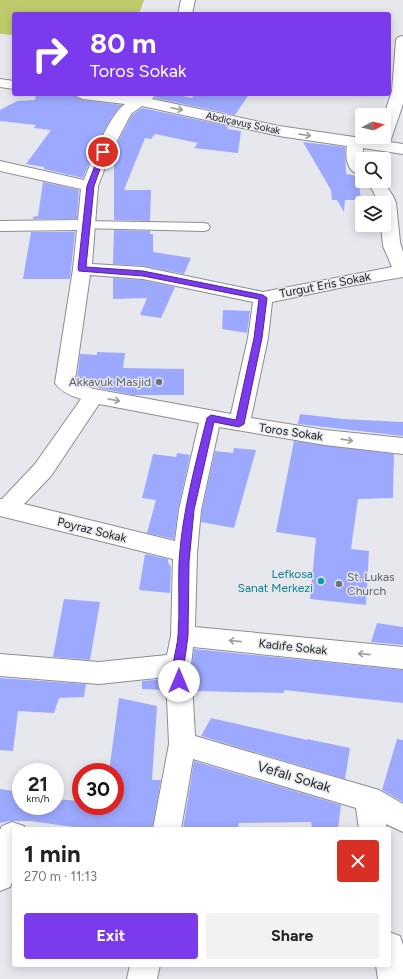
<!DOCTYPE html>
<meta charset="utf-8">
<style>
body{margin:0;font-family:Figtree,sans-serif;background:#f2f2f2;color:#222;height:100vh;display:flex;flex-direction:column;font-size:15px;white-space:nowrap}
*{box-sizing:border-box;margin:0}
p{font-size:13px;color:#767676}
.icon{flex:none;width:22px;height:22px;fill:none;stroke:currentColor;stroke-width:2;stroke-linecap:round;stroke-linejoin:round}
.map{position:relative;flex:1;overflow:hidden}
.details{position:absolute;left:12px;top:827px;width:379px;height:140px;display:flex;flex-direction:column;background:#fff;border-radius:4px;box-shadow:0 2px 10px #0003}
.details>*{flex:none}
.hud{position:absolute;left:12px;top:12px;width:379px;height:84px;border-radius:4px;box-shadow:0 2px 10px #0003;background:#7c3aed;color:#fff;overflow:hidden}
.needle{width:26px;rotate:83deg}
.buttons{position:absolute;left:355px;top:108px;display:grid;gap:8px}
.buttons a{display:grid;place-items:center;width:36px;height:36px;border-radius:4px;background:#fff;box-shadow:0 2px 10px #0003;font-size:20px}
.speed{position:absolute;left:12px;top:763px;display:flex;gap:8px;font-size:20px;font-weight:700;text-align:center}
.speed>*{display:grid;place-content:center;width:52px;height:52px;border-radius:50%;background:#fff;box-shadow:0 2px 10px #0003;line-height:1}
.speed small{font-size:10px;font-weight:400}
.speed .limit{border:6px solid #d22;background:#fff;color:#111}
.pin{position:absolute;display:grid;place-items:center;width:34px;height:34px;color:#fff;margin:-17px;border:2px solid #fff;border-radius:50%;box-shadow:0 1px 4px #0007}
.me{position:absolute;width:44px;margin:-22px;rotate:0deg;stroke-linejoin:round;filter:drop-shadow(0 0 3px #0008)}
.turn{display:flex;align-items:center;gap:14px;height:84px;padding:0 12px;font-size:18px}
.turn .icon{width:52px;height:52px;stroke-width:2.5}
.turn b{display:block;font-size:28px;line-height:34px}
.round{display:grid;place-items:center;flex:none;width:42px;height:42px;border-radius:4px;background:#f2f2f2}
.head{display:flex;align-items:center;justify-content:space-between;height:68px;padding:0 12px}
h1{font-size:24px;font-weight:700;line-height:30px}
.cta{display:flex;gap:8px;margin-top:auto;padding:8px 12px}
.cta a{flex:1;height:46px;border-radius:4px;background:#7c3aed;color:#fff;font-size:16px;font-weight:700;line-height:46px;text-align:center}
.cta a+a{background:#f2f2f2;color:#222}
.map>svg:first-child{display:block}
.green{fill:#becb6c}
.building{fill:#9da9fe}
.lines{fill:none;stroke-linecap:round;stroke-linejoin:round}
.lane-casing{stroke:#8c8d92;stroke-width:2}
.street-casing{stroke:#8c8d92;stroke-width:2}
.lane{fill:#fff;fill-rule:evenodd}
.street{fill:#fff;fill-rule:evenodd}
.oneway{stroke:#9d9d9e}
.route{fill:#7c3aed;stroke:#51269a}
.worship-dot{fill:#6b7280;stroke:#e7e8ee;stroke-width:1.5}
.culture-dot{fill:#0f9aa8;stroke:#e7e8ee;stroke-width:1.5}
.labels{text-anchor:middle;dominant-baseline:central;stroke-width:3;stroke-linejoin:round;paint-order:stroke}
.far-street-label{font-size:10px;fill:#252628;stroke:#e7e8ee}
.street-label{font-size:12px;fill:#252628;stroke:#e7e8ee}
.worship-label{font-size:12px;fill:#5b616d;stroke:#e7e8ee;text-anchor:end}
.culture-label{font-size:12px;fill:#0d838f;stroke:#e7e8ee;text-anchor:end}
.near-street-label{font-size:14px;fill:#252628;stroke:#e7e8ee}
</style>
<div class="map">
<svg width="403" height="979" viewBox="0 0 403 979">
<rect width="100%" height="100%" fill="#e7e8ee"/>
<path class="green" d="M 0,0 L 144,0 L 139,14 L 14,14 L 14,35 L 0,34 Z"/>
<g class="building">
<path d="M 36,94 L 74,94 L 77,98 L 83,100 L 122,105 L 112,117 L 94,152 L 91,151 L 90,161 L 83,178 L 44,169 L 44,167 L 26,164 L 51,130 L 34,128 L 36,125 L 0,121 L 0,110 L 17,101 L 35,100 Z"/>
<path d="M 157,94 L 174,94 L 192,98 L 195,94 L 249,94 L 235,115 L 155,98 Z"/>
<path d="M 142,108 L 228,126 L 227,129 L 241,131 L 238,153 L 194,148 L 198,143 L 155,134 L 151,139 L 145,138 L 124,190 L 151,190 L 150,221 L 114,220 L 114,153 L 112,153 L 132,115 Z"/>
<path d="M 303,142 L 345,147 L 346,174 L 358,176 L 361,200 L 345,200 L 344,212 L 337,200 L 332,200 L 331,190 Z"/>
<path d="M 43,182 L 79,190 L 77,219 L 33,219 L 33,217 L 38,216 Z"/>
<path d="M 114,230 L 150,231 L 150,234 L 153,234 L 153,252 L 191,258 L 184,274 L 143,266 L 113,264 Z"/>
<path d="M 31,232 L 75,232 L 70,279 L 23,279 Z"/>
<path d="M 113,278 L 143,280 L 175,287 L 161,318 L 140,315 L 147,298 L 113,299 Z"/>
<path d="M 223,310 L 250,311 L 247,333 L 222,329 Z"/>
<path d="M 97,352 L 125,353 L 123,368 L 184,369 L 184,395 L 133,395 L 85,385 L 77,379 L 80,354 L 97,355 Z"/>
<path d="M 300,414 L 343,419 L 403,422 L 403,436 L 298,424 Z"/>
<path d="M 294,441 L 394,454 L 393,498 L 358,499 L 351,549 L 369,551 L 366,605 L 310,599 L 316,538 L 276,532 Z"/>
<path d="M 234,448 L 256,450 L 234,528 L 201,522 L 202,510 L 215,451 L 233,453 Z"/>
<path d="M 177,453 L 190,455 L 178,510 L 174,539 L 147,533 L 156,500 L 142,498 L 153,454 L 176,457 Z"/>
<path d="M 145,554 L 168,559 L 168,562 L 171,567 L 170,593 L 139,590 Z"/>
<path d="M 64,599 L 100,602 L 90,660 L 53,657 Z"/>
<path d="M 377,623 L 403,627 L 403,645 L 371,642 Z"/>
<path d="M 194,649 L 403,670 L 403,703 L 284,690 L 284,693 L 194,691 L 192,665 Z"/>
<path d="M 0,678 L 86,684 L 84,697 L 59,698 L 54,713 L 18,711 L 13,751 L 0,750 Z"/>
<path d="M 165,679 L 165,690 L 142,689 L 142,681 Z"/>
<path d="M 119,698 L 157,706 L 152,780 L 161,780 L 152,829 L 88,829 L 30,821 L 11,821 L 0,823 L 0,789 L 21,792 L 21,806 L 55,806 L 55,799 L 81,801 L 81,806 L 115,806 L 115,772 L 109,772 Z"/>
<path d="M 211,718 L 307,740 L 307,739 L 350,748 L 345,779 L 201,736 Z"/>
<path d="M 397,739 L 403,740 L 403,802 L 382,790 Z"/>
<path d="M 194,761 L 341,805 L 338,829 L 312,829 L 311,822 L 239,823 L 238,829 L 183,829 Z"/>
</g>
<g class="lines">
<defs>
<path id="lane" d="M 85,221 L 204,223 L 208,224 L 210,227 L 208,230 L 204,231 L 81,228 L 79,225 L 81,222 Z"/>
<g id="street">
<path d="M 181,0 L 195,0 L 192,14 L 178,14 Z"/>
<path d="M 403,36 L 403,104 L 390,142 L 403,144 L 403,154 L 363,148 L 362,176 C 347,172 345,159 347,146 L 279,136 L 142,106 L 131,114 L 111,152 L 98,186 L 92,264 L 143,267 L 263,292 L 392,267 L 383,246 L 381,225 L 384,225 L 384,203 L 379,203 L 373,191 L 366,181 L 383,181 L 393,196 L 396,203 L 400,242 L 403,252 L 403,277 L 344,287 L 272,302 L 268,338 L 251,418 L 325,430 L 403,438 L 403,454 L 325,445 L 219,427 L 201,510 L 197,553 L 195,627 L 403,647 L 403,669 L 193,647 L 191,665 L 195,736 L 379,790 L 403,804 L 403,832 L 386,824 L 387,829 L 359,829 L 356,808 L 193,759 L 181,829 L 153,829 L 169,744 L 166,677 L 99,684 L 0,676 L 0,654 L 99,662 L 167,655 L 171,636 L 173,559 L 0,516 L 0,499 L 2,499 L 35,464 L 81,399 C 71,396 61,392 55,383 L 73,269 L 77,230 L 0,231 L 0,221 L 78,220 L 81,189 L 0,171 L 0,161 L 84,180 C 92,160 109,115 125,104 L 83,99 L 78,97 L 75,94 L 119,94 L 137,96 L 140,94 L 156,94 L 152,99 L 279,126 L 375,140 L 376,137 L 384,137 L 384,115 L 392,91 L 396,40 L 398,37 ZM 90,275 L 143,279 L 253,302 L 248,338 L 231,414 L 94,389 L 84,386 L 75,380 ZM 99,404 L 199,423 L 179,510 L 175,541 L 24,504 L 51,476 Z"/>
<path d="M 0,79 L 14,81 L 14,89 L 0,87 Z"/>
<path d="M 12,822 L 24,826 L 25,829 L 14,829 L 14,878 L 10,887 L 0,891 L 0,830 L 2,826 Z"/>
<path d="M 389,932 L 400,936 L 403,945 L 403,979 L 378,979 L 376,965 L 389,965 Z"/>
<path d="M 130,965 L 160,965 L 157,979 L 127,979 Z"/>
</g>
</defs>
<use href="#lane" class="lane-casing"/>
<use href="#street" class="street-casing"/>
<use href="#lane" class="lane"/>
<use href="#street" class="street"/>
</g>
<defs><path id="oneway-shaft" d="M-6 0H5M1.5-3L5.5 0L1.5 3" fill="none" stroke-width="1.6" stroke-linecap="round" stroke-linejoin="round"/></defs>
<g class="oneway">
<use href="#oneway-shaft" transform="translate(177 109) rotate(12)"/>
<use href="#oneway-shaft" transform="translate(305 135) rotate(8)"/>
<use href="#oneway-shaft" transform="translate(114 400) rotate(10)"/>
<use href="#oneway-shaft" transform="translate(347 440) rotate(8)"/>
<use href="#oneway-shaft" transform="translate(235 641) rotate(-174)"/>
<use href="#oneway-shaft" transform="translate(364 654) rotate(-174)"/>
</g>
<path class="route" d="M 101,150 L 106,152 L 94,186 L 86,267 L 143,271 L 263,295 L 267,298 L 262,338 L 244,424 L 239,427 L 214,422 L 194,510 L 189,562 L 188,636 L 184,665 L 184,681 L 183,684 L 179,685 L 175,684 C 169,670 177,650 178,636 C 180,611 178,587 179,562 C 182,513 195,466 207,418 L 211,415 L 236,420 L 254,338 L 259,299 L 143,276 L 79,271 L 78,269 L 87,186 Z"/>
<g class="worship-dot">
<circle cx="159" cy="382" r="4"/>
<circle cx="339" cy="584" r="4"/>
</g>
<circle class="culture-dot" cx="321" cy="581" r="4"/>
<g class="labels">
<g class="far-street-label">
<text transform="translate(243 123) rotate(12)">Abdiçavuş Sokak</text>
</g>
<g class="street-label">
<text transform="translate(325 285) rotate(-11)">Turgut Eris Sokak</text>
<text transform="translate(291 432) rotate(8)">Toros Sokak</text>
<text transform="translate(92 530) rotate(14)">Poyraz Sokak</text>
<text transform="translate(293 647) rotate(6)">Kadıfe Sokak</text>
</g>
<g class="worship-label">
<text x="151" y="382">Akkavuk Masjid</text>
<text x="347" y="577" text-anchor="start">St. Lukas<tspan x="347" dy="14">Church</tspan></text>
</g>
<g class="culture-label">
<text x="313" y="574">Lefkosa<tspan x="313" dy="14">Sanat Merkezi</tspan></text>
</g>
<g class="near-street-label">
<text transform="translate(294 777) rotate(17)">Vefalı Sokak</text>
</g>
</g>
</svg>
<div class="buttons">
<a><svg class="needle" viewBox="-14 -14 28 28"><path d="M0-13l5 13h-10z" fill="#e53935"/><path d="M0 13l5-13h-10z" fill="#767676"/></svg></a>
<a><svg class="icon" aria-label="search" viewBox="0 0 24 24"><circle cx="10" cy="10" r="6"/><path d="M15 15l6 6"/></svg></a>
<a><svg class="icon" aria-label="layers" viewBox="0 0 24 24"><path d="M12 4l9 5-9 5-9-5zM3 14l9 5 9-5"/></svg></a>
</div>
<div class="speed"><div>21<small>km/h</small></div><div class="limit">30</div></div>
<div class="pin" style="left:103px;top:152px;background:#d93025"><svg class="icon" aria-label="arrive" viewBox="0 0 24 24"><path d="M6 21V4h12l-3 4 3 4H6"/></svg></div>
<svg class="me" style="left:179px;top:681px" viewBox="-20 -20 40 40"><circle r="19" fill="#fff"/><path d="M0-13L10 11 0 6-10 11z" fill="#7c3aed"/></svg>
<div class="hud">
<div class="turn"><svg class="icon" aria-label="right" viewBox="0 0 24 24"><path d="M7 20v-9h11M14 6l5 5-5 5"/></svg><div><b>80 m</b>Toros Sokak</div></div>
</div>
<section class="details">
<div class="head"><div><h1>1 min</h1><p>270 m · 11:13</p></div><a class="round" style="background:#d93025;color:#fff"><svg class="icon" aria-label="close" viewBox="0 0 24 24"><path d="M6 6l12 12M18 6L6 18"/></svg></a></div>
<div class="cta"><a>Exit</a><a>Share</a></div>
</section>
</div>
